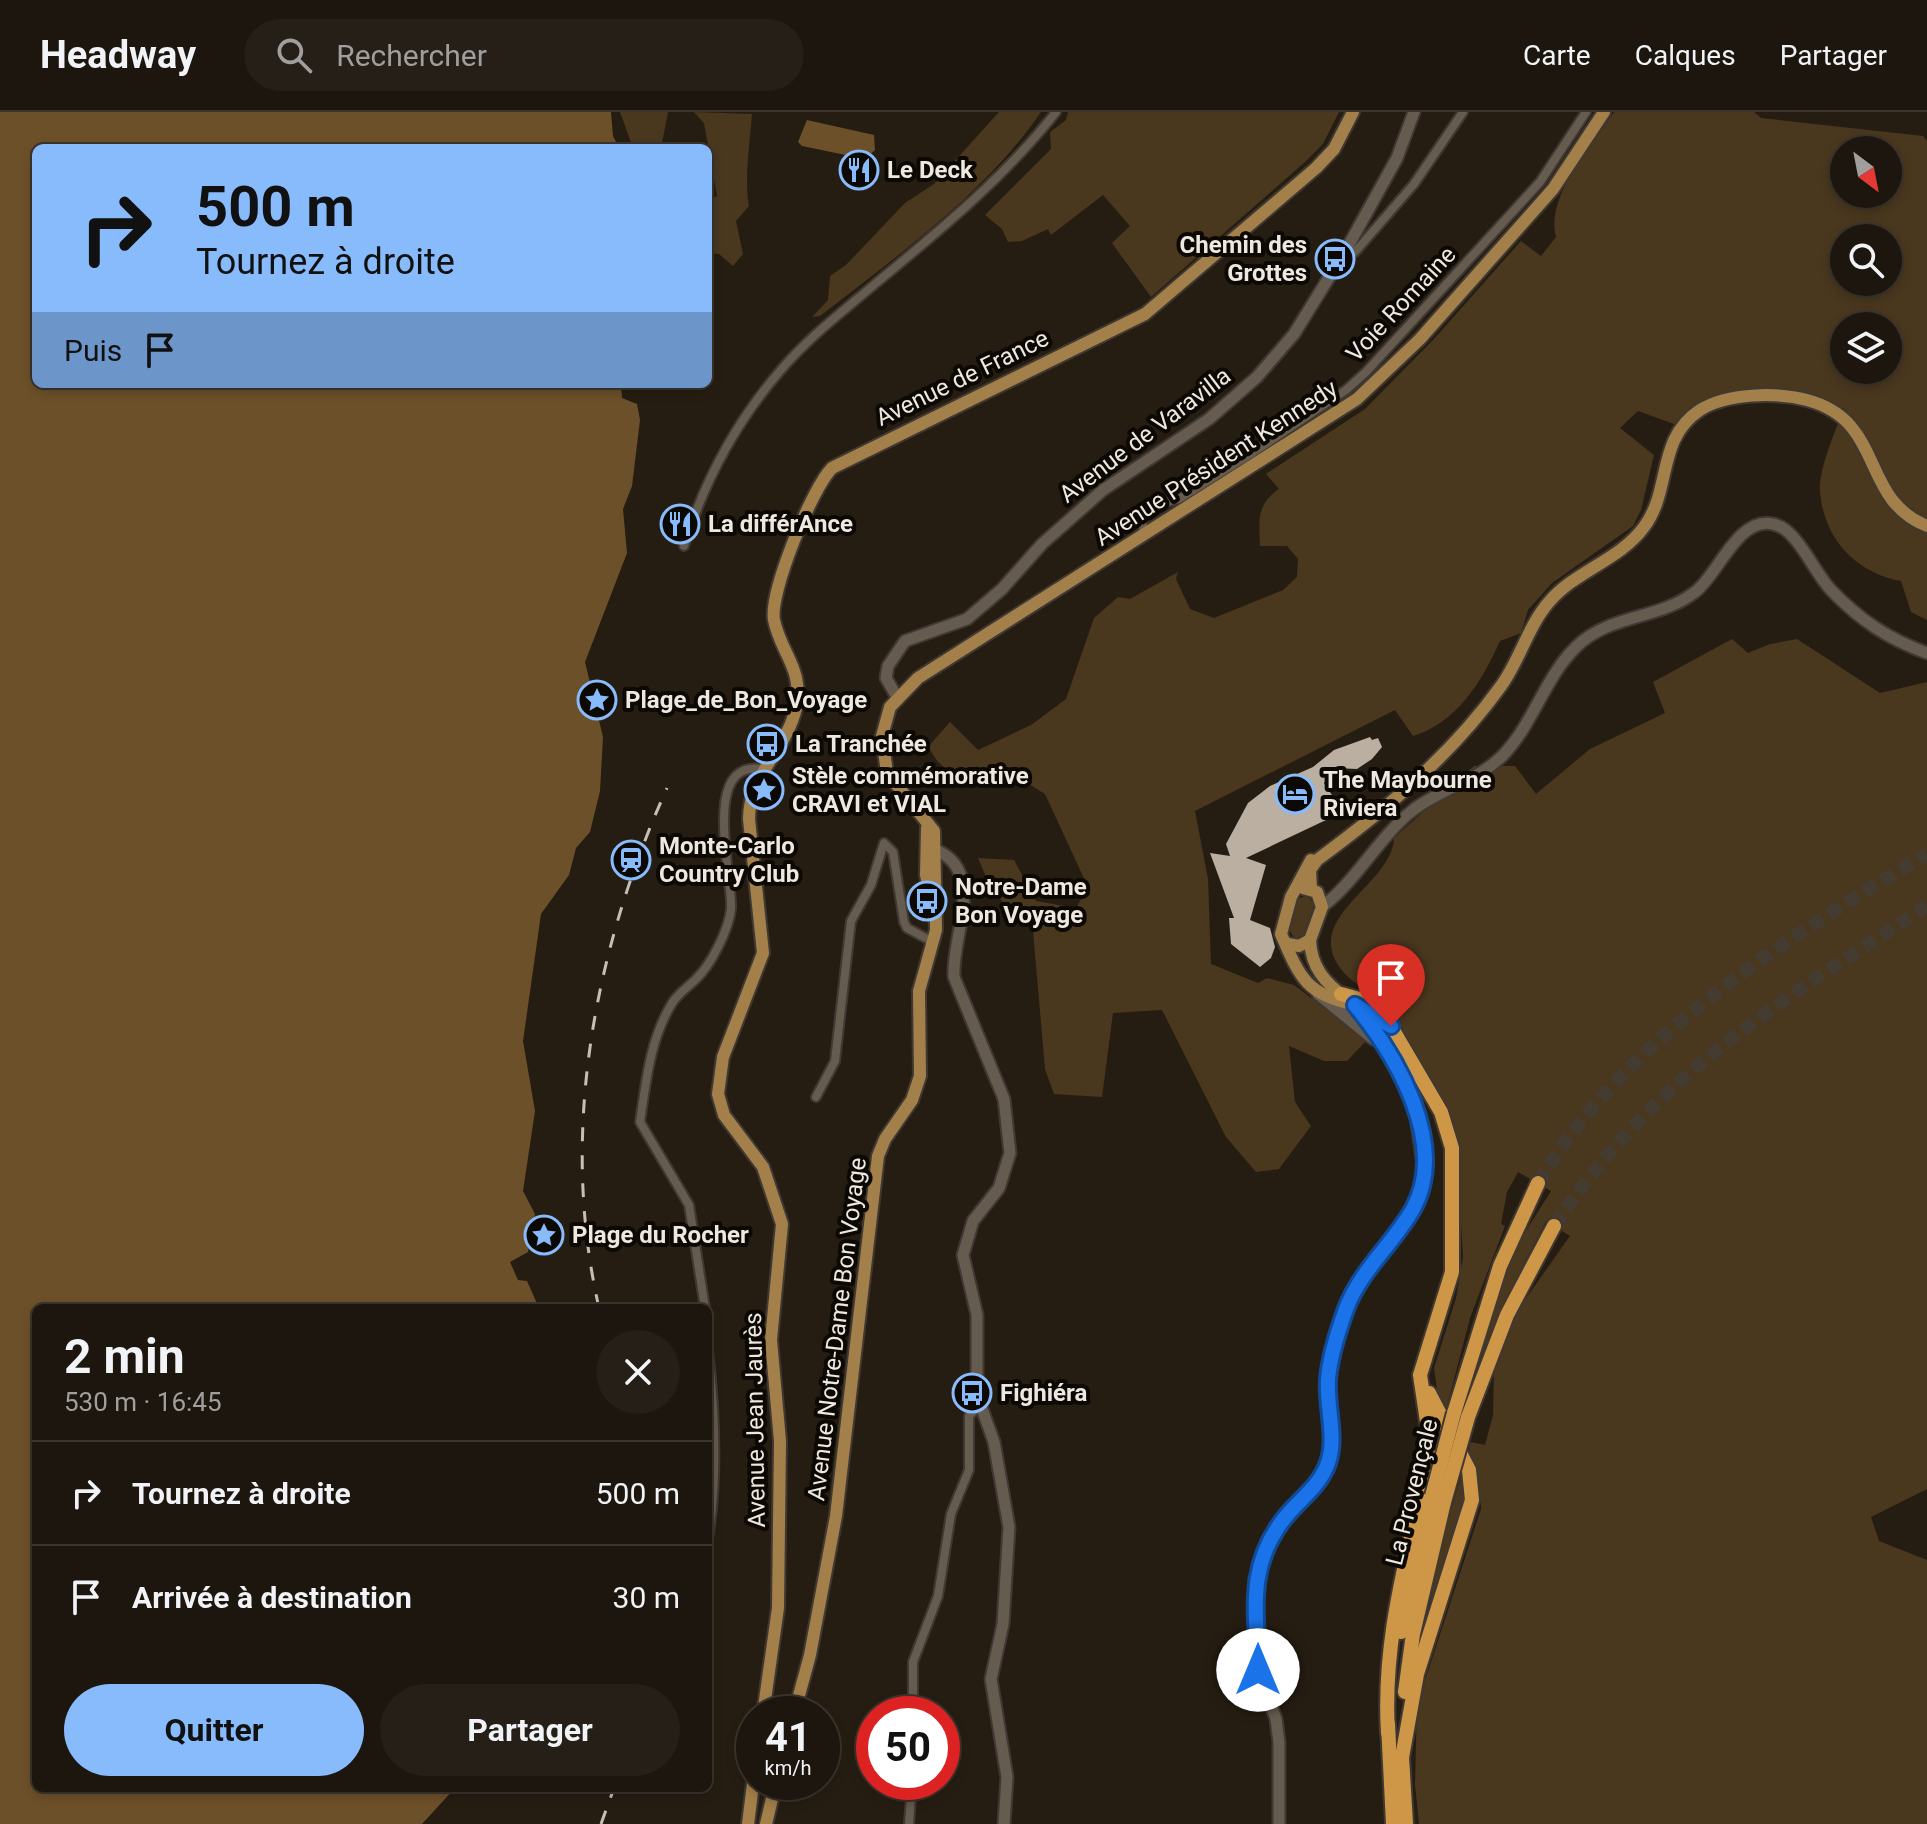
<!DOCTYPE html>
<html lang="fr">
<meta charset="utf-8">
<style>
body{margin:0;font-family:Roboto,sans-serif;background:#251f17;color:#f1f3f6;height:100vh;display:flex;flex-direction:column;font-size:30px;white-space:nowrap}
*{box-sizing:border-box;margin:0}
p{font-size:26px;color:#a09f9e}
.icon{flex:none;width:44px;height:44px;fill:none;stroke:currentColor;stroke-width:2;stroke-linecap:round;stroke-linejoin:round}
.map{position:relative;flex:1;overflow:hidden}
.side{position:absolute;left:32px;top:1192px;width:680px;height:488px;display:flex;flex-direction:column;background:#1c160e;border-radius:12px;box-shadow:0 4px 12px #0003,0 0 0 2px #3a352e}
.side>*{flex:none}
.guide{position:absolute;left:32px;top:32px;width:680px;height:244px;border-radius:12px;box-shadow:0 4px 12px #0003,0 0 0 2px #3a352e;background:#87bbfc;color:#111;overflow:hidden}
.needle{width:52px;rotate:148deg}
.fabs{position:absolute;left:1830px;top:24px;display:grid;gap:16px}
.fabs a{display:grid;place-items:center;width:72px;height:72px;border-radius:50%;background:#1c160e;box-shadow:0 4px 12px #0003,0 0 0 2px #3a352e;font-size:40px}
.speed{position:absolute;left:736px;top:1584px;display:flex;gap:16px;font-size:40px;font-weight:700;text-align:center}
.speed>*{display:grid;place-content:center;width:104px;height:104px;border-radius:50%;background:#1c160e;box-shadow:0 4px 12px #0003,0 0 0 2px #3a352e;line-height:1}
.speed small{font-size:20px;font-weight:400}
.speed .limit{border:12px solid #d22;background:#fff;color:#111}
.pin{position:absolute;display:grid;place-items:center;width:68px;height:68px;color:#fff;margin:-82px -34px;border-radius:50% 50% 50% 0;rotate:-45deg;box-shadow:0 0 8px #0007}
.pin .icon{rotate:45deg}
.me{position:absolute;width:88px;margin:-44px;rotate:0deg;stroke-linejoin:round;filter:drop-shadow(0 0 6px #0008)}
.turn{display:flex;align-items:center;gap:28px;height:168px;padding:0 32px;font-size:36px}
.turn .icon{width:104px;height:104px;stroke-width:2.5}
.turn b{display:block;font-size:56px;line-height:68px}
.then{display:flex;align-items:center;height:76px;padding:0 32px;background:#0003;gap:16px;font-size:30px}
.round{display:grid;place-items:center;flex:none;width:84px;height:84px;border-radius:42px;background:#251f17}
.head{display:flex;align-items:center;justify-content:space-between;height:136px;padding:0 32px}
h1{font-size:48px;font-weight:700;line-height:60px}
.primary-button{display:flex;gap:16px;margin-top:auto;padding:16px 32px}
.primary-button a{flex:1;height:92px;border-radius:48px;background:#87bbfc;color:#111;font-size:32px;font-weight:700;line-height:92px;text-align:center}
.primary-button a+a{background:#251f17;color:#f1f3f6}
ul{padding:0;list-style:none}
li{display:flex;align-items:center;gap:24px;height:104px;padding:0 32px;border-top:2px solid #3a352e}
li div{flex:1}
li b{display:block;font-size:30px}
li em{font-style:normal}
header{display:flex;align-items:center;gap:48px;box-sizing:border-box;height:112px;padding:0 40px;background:#1c160e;border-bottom:2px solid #3a352e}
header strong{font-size:38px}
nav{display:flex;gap:44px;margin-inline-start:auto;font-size:28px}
.search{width:560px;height:72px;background:#251f17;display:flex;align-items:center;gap:20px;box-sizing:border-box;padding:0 28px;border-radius:44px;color:#a09f9e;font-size:30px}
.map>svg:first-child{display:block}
.green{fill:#49371e;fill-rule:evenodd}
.water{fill:#6c5029}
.building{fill:#baafa1}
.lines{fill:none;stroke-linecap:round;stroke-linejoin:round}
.highway-tunnel{stroke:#443b31;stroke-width:14;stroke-dasharray:14 7;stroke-linecap:butt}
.street-casing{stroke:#403832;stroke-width:12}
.secondary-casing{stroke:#403832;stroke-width:15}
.primary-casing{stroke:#403832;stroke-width:16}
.highway-casing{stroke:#403832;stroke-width:18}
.street{stroke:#655b4e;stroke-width:8}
.secondary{stroke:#655b4e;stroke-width:11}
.primary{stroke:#a37f4a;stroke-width:12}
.highway{stroke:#cd9747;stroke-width:14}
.rail{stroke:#c6bfb7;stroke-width:3;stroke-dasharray:14 14;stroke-linecap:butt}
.highway-bridge-casing{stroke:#403832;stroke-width:18;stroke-linecap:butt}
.highway-bridge{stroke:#cd9747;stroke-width:14}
.route-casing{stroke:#114b97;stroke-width:20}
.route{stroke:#1a73e8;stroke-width:14}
.labels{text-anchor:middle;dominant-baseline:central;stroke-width:8;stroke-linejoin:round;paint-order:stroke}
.poi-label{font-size:24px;font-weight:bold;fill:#eee8e0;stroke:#0c0804;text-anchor:start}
.street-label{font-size:24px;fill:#eee8e0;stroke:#0c0804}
</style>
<header>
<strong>Headway</strong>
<div class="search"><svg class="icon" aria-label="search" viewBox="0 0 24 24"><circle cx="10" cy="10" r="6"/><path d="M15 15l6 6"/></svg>Rechercher</div>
<nav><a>Carte</a><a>Calques</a><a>Partager</a></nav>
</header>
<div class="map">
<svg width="1927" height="1712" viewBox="0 0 1927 1712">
<rect width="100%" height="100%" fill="#261d12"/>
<g class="green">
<path d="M 620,0 L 668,0 L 661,36 L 633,36 Z"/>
<path d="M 694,0 L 752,2 C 750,29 744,70 749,94 L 736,109 L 743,142 L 733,154 L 719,142 L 708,141 L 710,87 L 717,84 L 704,11 Z"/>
<path d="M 999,0 L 1041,0 C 986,81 896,145 820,204 L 812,205 L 828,188 L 830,164 L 846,153 L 905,91 L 934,72 Z"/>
<path d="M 1068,0 L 1339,0 L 1323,32 L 1305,50 L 1151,185 L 1112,131 L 1130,114 L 1103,83 L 1051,123 L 1048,117 L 1022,129 L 1008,130 L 1002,117 L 985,103 L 1051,37 L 1050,20 L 1066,8 Z"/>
<path d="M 1614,0 L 1754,0 L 1761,6 L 1923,24 L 1927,29 L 1927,508 L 1911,500 L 1901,469 C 1856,461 1824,427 1820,380 C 1818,359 1836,315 1845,297 C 1792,269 1720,269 1674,312 L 1638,299 L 1620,316 L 1654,343 L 1641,398 L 1633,414 L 1552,471 L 1528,498 L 1521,521 L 1500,529 C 1482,569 1457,611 1413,624 L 1395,598 L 1195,699 L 1208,767 L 1211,852 L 1258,871 L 1267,866 L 1294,873 L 1367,928 L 1347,949 L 1324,949 L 1289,934 L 1295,990 L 1311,1014 L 1279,1057 L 1256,1060 L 1226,1025 L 1162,898 L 1113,901 L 1102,985 L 1054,982 L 1045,957 L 1031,796 L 1006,796 L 986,765 L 978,746 L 1014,748 L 1036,789 L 1076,796 L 1088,775 L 1045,682 L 1027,671 L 988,657 L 956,665 L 938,650 L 928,635 L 950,610 L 978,638 L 1031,613 L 1066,587 L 1094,506 L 1118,485 L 1130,487 L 1178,460 L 1176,467 L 1190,497 L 1214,506 L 1283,478 L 1297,465 L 1298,447 L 1287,434 L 1260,434 C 1259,408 1256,393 1279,377 L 1266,362 L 1365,297 L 1434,227 L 1521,129 L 1541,144 L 1556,125 C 1545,84 1592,34 1614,0 ZM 1844,38 L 1888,38 L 1888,82 L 1844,82 ZM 1844,126 L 1888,126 L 1888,170 L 1844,170 ZM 1844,214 L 1888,214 L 1888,258 L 1844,258 Z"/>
<path d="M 1732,527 L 1748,541 L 1770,532 L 1797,527 L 1880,581 L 1927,570 L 1927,1377 L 1871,1405 L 1879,1429 L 1927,1448 L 1927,1712 L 1419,1712 L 1415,1672 L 1417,1593 L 1481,1397 C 1482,1372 1466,1348 1470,1330 L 1485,1333 L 1493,1303 L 1494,1257 L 1517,1199 L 1570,1124 L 1546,1109 L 1501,1197 L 1469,1275 L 1513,1139 L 1551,1079 L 1518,1060 L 1507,1080 L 1501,1112 L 1505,1114 L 1470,1206 L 1446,1298 L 1438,1284 L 1434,1256 L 1456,1186 L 1463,1145 L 1456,1027 L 1378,889 C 1369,876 1351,873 1338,853 C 1306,803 1393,771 1394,726 L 1474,654 L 1515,654 L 1536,682 L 1590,637 L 1665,601 L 1653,570 Z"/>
<path d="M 1308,783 L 1314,793 L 1305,822 L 1295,827 L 1288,816 L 1298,787 Z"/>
<path d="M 1464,1355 L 1469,1380 L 1427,1505 L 1440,1434 Z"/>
</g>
<g class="water">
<path d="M 0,0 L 611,0 L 613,24 L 619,36 L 36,36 L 36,272 L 621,272 L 622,286 L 637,292 L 640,308 L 632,374 L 623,397 L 627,441 L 585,550 L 603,625 L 600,679 L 590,720 L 576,736 L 569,763 L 541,802 L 523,929 L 535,999 L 523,1079 L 535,1102 L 528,1140 L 510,1150 L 518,1168 L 527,1169 L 539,1196 L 36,1196 L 36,1676 L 455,1676 L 422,1712 L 0,1712 Z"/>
<path d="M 807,8 L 874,23 L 875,38 L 865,47 L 802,34 L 798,30 Z"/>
</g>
<path class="building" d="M 1370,625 L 1372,628 L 1378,626 L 1382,635 L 1372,647 L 1357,657 L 1334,656 L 1324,671 L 1343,700 L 1246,746 L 1266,753 L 1250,808 L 1270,816 L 1275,835 L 1271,846 L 1260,855 L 1231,832 L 1229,806 L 1234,806 L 1210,741 L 1230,744 L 1226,732 L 1248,691 L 1270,674 L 1313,655 L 1334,638 Z"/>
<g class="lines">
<g class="highway-tunnel">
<path d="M 1538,1071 C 1623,928 1786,826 1927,742"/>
<path d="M 1554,1114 C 1657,961 1777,892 1927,794"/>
</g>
<defs>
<g id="street">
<path d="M 1346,138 L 1355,140 L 1414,72 L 1463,0"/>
<path d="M 1144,424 L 1142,404 L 1151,393 L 1179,387 L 1254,340 L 1346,278 L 1366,260 L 1540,70 L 1586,0"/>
<path d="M 684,434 C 704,370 736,310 780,259 C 808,226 842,200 875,172 C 939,119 1004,66 1056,0"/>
<path d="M 816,985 L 835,949 L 851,809 L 871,773 L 884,731 L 893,740 L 904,810 L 907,816 L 933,830"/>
<path d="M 705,1196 L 689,1093 L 640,1010 C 646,970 650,928 671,893 C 677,882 687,876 696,867 C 711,853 729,817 731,797 C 733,764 700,647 762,657"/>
<path d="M 708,1238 C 715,1299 718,1366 708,1427"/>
<path d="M 913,1602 L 913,1550 L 938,1484 L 951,1402 L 969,1358 L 969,1304 L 979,1293"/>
<path d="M 909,1712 L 912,1670"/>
</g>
<g id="secondary">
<path d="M 897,585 L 886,566 L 888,554 L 905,529 L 967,507 L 1002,477 L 1042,432 L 1103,378 L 1209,307 L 1257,265 L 1294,222 L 1346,138 L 1397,46 L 1414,0"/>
<path d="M 936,738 C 987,760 951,825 954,865 L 1004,987 L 1010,1041 L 999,1076 L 973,1109 L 963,1143 L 977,1203 L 977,1283 L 994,1330 L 1009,1415 L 1003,1512 L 991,1567 L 1007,1665 L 1004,1712"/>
<path d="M 1322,795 C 1358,767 1378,726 1413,698 C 1442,676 1481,668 1506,640 C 1534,609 1546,564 1576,535 C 1609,502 1659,508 1695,480 C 1718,463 1738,404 1773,412 C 1797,416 1814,461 1832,479 C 1860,508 1888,527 1927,541"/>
<path d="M 1318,882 L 1373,927"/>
<path d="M 1279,1712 L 1279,1630 L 1276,1607 L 1258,1558 L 1255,1467 L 1268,1428 L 1307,1384 L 1329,1349 L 1331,1324 L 1328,1267 L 1343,1204 L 1351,1183 L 1413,1097 L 1424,1059 L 1413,984 L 1377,921 L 1355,893"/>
</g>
<g id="primary">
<path d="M 927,716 L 926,763 L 932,788"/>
<path d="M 1311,748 L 1291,785 L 1281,822 C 1300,866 1306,882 1355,893"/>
<path d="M 1311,776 L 1310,758 L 1317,748 C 1386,697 1450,645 1501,574 C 1520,548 1528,514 1549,490 C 1575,459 1620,448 1644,415 C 1672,378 1656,327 1700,298 C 1727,281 1777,280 1807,288 C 1886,309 1859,387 1927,414"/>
<path d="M 1310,828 C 1311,855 1325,871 1346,886"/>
<path d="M 1288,832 L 1299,834 L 1310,828 L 1322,795 L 1317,780 L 1303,776"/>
<path d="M 763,1602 L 778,1496 L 780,1329 L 771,1228 L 782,1112 L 763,1055 L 724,1003 L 718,982 L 723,945 L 763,841 L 749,707 C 749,662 787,637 796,596 C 804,557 781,542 774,508 C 769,481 812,376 832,356 L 1145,202 L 1316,56 L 1334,37 L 1353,0"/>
<path d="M 794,1602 L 810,1543 L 836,1404 L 878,1044 L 885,1027 L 912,988 L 920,964 L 919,879 L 936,818 L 934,719 L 887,661 L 882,624 L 890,595 L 918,566 L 1357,287 L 1420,227 L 1553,77 L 1604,0"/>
<path d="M 748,1712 L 754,1664"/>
<path d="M 766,1712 L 776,1670"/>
</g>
<g id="highway">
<path d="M 1341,882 L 1367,889 L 1383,901 L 1441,1000 L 1452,1036 L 1452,1160 L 1420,1263 L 1429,1323 L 1428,1348 C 1409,1441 1382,1525 1388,1621"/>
<path d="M 1454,1301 L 1500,1154 L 1538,1071"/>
<path d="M 1468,1305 L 1507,1203 L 1554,1114"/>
<path d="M 1401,1520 L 1432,1384"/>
<path d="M 1405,1580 L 1413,1522 L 1444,1390"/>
<path d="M 1388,1612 L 1393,1712"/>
<path d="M 1402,1645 L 1406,1712"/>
<path d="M 1401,1651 L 1417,1562 L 1472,1388 L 1469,1358 L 1429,1281"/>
</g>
</defs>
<use href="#street" class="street-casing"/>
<use href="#secondary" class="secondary-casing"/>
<use href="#primary" class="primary-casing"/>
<use href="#highway" class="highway-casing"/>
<use href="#street" class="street"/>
<use href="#secondary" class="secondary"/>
<use href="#primary" class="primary"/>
<use href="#highway" class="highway"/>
<g class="rail">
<path d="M 599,1196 C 559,1021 594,838 667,676"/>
<path d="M 601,1712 L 614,1676"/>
</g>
<defs>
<g id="highway-bridge">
<path d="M 1432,1384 L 1454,1301"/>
<path d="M 1444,1390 L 1468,1305"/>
</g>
</defs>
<use href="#highway-bridge" class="highway-bridge-casing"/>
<use href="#highway-bridge" class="highway-bridge"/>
</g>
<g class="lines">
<defs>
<path id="route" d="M 1258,1558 C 1257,1500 1246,1457 1283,1408 C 1298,1388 1319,1376 1328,1351 C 1337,1325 1326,1295 1328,1267 C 1330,1244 1338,1219 1346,1197 C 1360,1159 1393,1132 1413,1097 C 1449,1032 1396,943 1355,893 L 1391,914"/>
</defs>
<use href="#route" class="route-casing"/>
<use href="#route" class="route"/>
</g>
<defs>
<symbol id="restaurant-ring" viewBox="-11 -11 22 22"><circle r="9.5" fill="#0c0804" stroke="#87bbfc" stroke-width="1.5"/><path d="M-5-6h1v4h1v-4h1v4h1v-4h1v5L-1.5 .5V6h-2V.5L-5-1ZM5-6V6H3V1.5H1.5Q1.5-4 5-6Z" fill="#87bbfc"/></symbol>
<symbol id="bus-ring" viewBox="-11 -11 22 22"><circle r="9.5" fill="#0c0804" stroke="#87bbfc" stroke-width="1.5"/><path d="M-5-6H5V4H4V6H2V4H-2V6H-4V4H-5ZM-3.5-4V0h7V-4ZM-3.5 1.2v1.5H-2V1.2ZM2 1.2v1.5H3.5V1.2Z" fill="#87bbfc"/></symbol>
<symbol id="sight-ring" viewBox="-11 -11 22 22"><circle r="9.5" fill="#0c0804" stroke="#87bbfc" stroke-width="1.5"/><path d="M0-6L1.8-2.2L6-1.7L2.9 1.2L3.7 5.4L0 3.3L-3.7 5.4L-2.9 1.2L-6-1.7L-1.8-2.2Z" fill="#87bbfc"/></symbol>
<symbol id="hotel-ring" viewBox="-11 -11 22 22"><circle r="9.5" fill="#0c0804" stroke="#87bbfc" stroke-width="1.5"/><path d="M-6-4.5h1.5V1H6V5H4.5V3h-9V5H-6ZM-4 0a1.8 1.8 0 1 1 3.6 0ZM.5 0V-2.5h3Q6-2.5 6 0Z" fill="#87bbfc"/></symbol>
<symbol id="station-ring" viewBox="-11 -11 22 22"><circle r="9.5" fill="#0c0804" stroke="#87bbfc" stroke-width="1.5"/><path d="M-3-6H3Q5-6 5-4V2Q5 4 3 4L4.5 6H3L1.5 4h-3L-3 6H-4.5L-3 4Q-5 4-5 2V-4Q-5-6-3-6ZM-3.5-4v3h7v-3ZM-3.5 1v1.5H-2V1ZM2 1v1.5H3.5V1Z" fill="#87bbfc"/></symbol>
</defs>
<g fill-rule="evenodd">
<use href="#restaurant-ring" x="837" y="36" width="44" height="44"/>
<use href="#bus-ring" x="1313" y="125" width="44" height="44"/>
<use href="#restaurant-ring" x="658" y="390" width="44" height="44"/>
<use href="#sight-ring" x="575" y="566" width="44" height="44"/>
<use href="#bus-ring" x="745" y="610" width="44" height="44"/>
<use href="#sight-ring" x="742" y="656" width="44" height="44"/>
<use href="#hotel-ring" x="1273" y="660" width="44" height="44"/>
<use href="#station-ring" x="609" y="726" width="44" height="44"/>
<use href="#bus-ring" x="905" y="767" width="44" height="44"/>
<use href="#sight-ring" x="522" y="1101" width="44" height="44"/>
<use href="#bus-ring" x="950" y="1259" width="44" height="44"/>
</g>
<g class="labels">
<g class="poi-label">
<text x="887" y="58">Le Deck</text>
<text x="1307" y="133" text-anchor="end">Chemin des<tspan x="1307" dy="28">Grottes</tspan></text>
<text x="708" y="412">La différAnce</text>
<text x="625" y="588">Plage_de_Bon_Voyage</text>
<text x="795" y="632">La Tranchée</text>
<text x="792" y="664">Stèle commémorative<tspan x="792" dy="28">CRAVI et VIAL</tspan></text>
<text x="1323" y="668">The Maybourne<tspan x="1323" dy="28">Riviera</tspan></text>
<text x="659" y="734">Monte-Carlo<tspan x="659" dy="28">Country Club</tspan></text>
<text x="955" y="775">Notre-Dame<tspan x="955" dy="28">Bon Voyage</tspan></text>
<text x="572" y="1123">Plage du Rocher</text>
<text x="1000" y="1281">Fighiéra</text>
</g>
<g class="street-label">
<text transform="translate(1401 192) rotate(-47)">Voie Romaine</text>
<text transform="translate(962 266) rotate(-26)">Avenue de France</text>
<text transform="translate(1145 323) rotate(-37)">Avenue de Varavilla</text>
<text transform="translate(1216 351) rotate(-33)">Avenue Président Kennedy</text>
<text transform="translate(837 1217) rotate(-83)">Avenue Notre-Dame Bon Voyage</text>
<text transform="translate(755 1308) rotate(-91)">Avenue Jean Jaurès</text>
<text transform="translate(1412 1380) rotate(-76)">La Provençale</text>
</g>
</g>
</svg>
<div class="fabs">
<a><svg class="needle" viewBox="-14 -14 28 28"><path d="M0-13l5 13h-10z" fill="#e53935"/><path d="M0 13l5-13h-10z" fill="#a09f9e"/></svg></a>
<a><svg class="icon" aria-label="search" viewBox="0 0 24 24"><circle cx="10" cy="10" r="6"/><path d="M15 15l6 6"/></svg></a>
<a><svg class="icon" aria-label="layers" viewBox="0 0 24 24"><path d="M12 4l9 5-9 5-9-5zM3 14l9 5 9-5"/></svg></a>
</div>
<div class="speed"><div>41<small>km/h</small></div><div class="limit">50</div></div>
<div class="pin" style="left:1391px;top:914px;background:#d93025"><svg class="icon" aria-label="arrive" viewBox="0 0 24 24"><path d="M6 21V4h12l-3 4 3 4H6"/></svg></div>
<svg class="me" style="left:1258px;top:1558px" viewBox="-20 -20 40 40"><circle r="19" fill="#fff"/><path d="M0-13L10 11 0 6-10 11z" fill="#1a73e8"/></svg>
<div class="guide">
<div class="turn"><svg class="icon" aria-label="right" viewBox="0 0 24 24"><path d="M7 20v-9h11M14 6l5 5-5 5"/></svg><div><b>500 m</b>Tournez à droite</div></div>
<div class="then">Puis<svg class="icon" aria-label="arrive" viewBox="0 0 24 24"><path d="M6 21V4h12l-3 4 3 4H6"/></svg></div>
</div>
<section class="side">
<div class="head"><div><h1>2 min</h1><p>530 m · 16:45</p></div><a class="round"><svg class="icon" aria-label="close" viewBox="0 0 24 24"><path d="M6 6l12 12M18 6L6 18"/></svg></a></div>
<ul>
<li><svg class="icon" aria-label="right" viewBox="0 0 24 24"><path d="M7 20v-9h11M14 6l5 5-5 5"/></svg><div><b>Tournez à droite</b></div><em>500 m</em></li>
<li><svg class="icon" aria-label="arrive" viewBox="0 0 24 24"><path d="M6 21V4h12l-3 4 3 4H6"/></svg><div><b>Arrivée à destination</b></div><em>30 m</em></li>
</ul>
<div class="primary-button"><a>Quitter</a><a>Partager</a></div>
</section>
</div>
